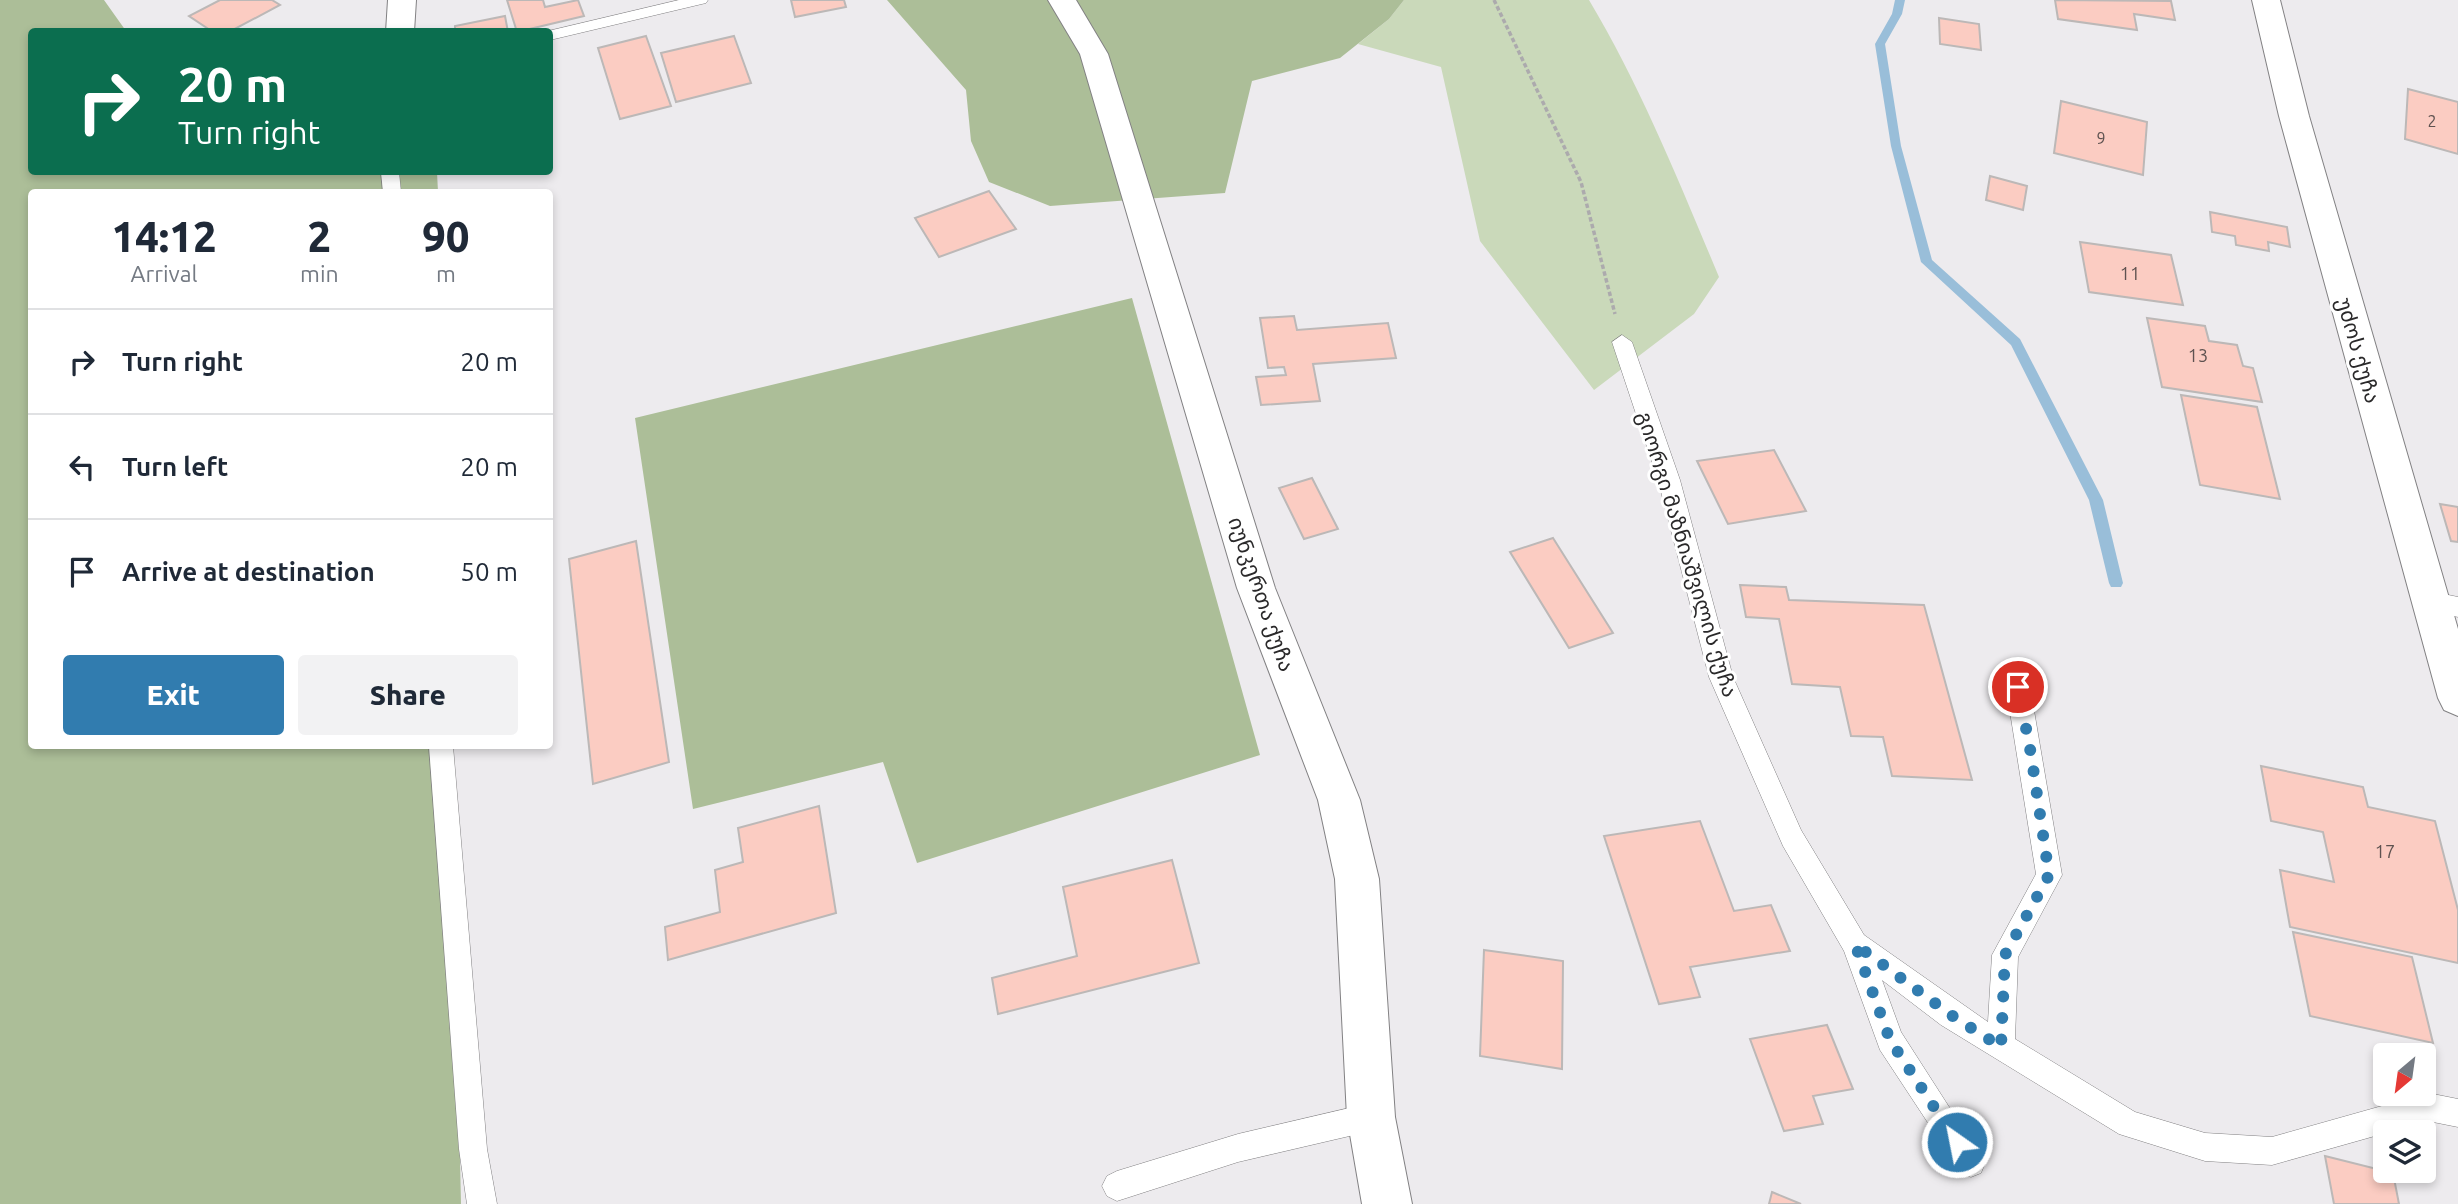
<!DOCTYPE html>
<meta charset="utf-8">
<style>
body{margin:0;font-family:Ubuntu,"Noto Sans Georgian",sans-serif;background:#f2f2f3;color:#1f2937;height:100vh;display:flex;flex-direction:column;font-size:26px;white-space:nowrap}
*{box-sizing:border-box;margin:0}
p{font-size:23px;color:#747a83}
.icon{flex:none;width:38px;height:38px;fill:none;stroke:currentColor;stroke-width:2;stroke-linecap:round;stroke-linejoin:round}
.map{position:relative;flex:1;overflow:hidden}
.drawer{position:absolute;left:28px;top:189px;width:525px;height:560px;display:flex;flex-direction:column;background:#fff;border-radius:7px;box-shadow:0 4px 10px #0003}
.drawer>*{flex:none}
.banner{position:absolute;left:28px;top:28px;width:525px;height:147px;border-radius:7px;box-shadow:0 4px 10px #0003;background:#0b6e4f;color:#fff;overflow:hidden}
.needle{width:46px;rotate:209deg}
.controls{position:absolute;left:2373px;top:1043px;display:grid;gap:14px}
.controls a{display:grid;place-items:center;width:63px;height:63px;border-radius:7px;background:#fff;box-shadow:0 4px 10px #0003;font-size:35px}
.pin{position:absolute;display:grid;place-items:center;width:60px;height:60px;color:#fff;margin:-30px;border:4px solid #fff;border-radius:50%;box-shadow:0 2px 7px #0007}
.me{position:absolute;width:77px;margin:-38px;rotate:327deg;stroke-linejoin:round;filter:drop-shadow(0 0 5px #0008)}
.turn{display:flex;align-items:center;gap:24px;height:147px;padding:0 35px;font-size:32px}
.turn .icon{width:91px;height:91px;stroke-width:2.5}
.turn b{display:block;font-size:49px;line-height:60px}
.eta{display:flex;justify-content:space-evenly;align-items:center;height:119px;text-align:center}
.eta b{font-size:42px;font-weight:800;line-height:49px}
.action{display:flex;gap:14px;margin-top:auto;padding:14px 35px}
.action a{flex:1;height:80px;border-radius:7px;background:#317caf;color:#fff;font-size:28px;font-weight:800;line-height:80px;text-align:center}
.action a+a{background:#f2f2f3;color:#1f2937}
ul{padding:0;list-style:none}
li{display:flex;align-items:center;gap:21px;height:105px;padding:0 35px;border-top:2px solid #e0e1e3}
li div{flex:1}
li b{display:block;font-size:26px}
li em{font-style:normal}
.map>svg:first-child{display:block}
.green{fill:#cad9ba}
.forest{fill:#acbe98}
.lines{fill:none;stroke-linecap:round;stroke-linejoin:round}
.stream{fill:#99bed9;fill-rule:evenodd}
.building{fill:#fbccc2;stroke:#bcb8b7;stroke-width:2}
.lane-casing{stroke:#828183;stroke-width:1}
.street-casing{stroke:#828183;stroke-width:2}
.secondary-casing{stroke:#828183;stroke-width:2}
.path{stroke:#acaaad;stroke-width:3.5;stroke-dasharray:4.5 2.5;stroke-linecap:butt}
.lane{fill:#fff;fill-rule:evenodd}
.street{fill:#fff;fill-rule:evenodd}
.secondary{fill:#fff;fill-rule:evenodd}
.route{stroke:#317caf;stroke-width:12;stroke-dasharray:0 21.6}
.labels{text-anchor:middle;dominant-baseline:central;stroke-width:6;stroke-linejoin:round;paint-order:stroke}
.far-number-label{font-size:16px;fill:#5e5250}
.number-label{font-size:18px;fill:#5e5250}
.street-label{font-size:21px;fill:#2a292a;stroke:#fff}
</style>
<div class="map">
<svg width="2458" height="1204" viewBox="0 0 2458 1204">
<rect width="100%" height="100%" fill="#edebee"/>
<path class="green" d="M 1404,0 L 1589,0 C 1641,87 1680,184 1719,277 L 1694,314 L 1594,390 L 1480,241 L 1441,67 L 1358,44 L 1389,19 Z"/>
<g class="forest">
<path d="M 0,0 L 104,0 L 126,31 L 32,32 L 32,172 L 437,172 L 438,192 L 32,192 L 32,746 L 451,746 L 461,1204 L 0,1204 Z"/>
<path d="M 887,0 L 1404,0 L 1389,19 L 1340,58 L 1252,81 L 1225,193 L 1050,206 L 989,182 L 971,141 L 966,90 Z"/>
<path d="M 1132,298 L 1260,755 L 917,863 L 883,762 L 693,809 L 635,418 Z"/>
</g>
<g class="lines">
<path class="stream" d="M 1895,0 L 1905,0 L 1902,14 L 1885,44 L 1901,146 L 1932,260 L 2020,339 L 2103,500 L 2123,583 L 2121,587 L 2111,587 L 2109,583 L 2089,500 L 2011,345 L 1921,262 L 1891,146 L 1875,44 L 1892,14 Z"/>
</g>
<g class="building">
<path d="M 220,0 L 272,0 L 280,5 L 229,32 L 213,32 L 189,16 Z"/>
<path d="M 507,0 L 543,0 L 545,7 L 578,0 L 584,16 L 517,32 Z"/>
<path d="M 791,0 L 844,0 L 846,7 L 795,17 Z"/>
<path d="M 2055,0 L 2171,1 L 2175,20 L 2134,14 L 2137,30 L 2058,19 Z"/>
<path d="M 505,16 L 508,32 L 455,32 L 455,26 Z"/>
<path d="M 1939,18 L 1979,24 L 1981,50 L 1940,44 Z"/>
<path d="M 646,36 L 671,106 L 620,119 L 598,48 Z"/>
<path d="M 734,36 L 751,83 L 676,102 L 661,53 Z"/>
<path d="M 2408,89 L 2458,102 L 2458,154 L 2405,139 Z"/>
<path d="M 2061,101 L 2147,122 L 2143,175 L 2054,153 Z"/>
<path d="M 1990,176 L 2027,186 L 2023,210 L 1986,200 Z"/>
<path d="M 989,191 L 1016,229 L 939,257 L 915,218 Z"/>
<path d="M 2210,212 L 2287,227 L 2290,247 L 2268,242 L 2269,251 L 2236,245 L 2235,236 L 2212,232 Z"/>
<path d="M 2080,242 L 2171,255 L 2183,305 L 2089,292 Z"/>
<path d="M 1294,316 L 1297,330 L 1388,323 L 1396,358 L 1313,364 L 1320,401 L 1261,405 L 1256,377 L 1286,375 L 1284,367 L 1268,368 L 1260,318 Z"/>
<path d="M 2147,318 L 2205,326 L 2209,341 L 2237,345 L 2243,366 L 2253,368 L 2262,402 L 2162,387 Z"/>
<path d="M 2181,395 L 2257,407 L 2280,499 L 2200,485 Z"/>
<path d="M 1774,450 L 1806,511 L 1728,524 L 1697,461 Z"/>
<path d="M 1312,478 L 1338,529 L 1304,539 L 1279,488 Z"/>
<path d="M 2440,504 L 2458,507 L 2458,542 L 2451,541 Z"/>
<path d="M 1553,538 L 1613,633 L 1569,648 L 1510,552 Z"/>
<path d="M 636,541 L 669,762 L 593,784 L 569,559 Z"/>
<path d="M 1740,585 L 1786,587 L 1789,600 L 1924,605 L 1972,780 L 1892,776 L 1883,737 L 1851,736 L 1840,687 L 1792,684 L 1779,619 L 1746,617 Z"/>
<path d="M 2261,766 L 2363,787 L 2368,807 L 2435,821 L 2458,910 L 2458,963 L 2290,927 L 2280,870 L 2334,882 L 2323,832 L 2271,821 Z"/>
<path d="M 819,806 L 836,913 L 668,960 L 665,927 L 720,912 L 715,870 L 743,862 L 738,828 Z"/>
<path d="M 1700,821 L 1734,911 L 1771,905 L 1790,951 L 1690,967 L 1700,997 L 1659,1004 L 1604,836 Z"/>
<path d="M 1172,860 L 1199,963 L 998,1014 L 992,978 L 1077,956 L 1063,887 Z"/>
<path d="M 2293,932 L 2412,957 L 2433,1043 L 2310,1016 Z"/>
<path d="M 1484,950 L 1563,961 L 1562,1069 L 1480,1056 Z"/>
<path d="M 1827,1025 L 1853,1089 L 1813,1096 L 1823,1124 L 1784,1131 L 1750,1039 Z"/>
<path d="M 2325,1156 L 2393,1173 L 2399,1204 L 2334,1204 Z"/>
<path d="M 1772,1192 L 1801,1204 L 1769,1204 Z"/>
</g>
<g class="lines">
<defs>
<g id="lane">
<path d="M 679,0 L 708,0 L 706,3 L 550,40 L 550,32 L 544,32 Z"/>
<path d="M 381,172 L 399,172 L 401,192 L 383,192 Z"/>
<path d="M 1622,335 L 1632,342 L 1680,480 L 1733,677 L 1801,830 L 1864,935 L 1988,1022 L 1992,955 L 2036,874 L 2006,687 L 2010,680 L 2018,677 L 2026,680 L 2030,687 L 2062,875 L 2018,957 L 2015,1039 L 2135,1112 L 2205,1133 L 2272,1137 L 2428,1093 L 2458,1099 L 2458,1127 L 2428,1121 L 2272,1165 L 2205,1161 L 2119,1134 L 1941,1025 L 1882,980 L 1901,1032 L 1985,1163 L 1981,1173 L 1971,1177 L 1961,1173 L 1880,1050 L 1844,951 L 1783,846 L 1709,677 L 1658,480 L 1612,342 Z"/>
<path d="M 2429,591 L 2458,597 L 2458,617 L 2421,608 L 2418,601 L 2421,594 Z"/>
<path d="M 429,746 L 453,746 L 487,1149 L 497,1204 L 467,1204 L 459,1149 Z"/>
<path d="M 1371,1103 L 1381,1107 L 1385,1117 L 1381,1127 L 1371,1131 L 1238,1162 L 1117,1201 L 1107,1196 L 1102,1186 L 1107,1176 L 1117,1171 L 1238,1134 Z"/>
</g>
<g id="street">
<path d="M 388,0 L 416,0 L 414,32 L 386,32 Z"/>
<path d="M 2252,0 L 2280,0 L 2309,116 L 2458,629 L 2458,716 L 2444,710 L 2438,698 L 2279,116 Z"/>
</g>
<path id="secondary" d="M 1048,0 L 1076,0 L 1108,54 L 1275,588 L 1360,800 L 1379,879 L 1395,1117 L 1412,1204 L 1362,1204 L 1347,1117 L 1335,879 L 1318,800 L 1237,588 L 1080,54 Z"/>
</defs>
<use href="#lane" class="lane-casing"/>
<use href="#street" class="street-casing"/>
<use href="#secondary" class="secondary-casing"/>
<path class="path" d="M 1494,0 L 1581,182 L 1615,314"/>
<use href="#lane" class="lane"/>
<use href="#street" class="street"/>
<use href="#secondary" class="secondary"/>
</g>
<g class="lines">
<path class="route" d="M 1957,1142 L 1890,1040 L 1855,944 L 1951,1015 L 2001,1047 L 2005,955 L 2049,875 L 2031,754 L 2018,687"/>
</g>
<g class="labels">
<g class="far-number-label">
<text x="2432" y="121">2</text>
<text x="2101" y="138">9</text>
</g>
<g class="number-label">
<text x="2130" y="273">11</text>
<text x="2198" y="355">13</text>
<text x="2385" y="851">17</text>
</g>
<g class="street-label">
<text transform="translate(2359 350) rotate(74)">უძოს ქუჩა</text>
<text transform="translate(1688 554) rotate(73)">გიორგი მაზნიაშვილის ქუჩა</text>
<text transform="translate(1262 594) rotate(71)">იუნკერთა ქუჩა</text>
</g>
</g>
</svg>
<div class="controls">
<a><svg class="needle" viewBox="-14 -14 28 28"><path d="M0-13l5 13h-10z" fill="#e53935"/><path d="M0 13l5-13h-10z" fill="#747a83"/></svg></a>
<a><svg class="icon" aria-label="layers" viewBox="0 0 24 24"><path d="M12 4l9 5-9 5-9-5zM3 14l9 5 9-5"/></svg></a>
</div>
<div class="pin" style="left:2018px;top:687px;background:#d93025"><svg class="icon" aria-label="arrive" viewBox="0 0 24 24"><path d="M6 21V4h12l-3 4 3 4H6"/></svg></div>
<svg class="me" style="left:1957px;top:1142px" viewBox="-20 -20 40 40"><circle r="17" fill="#317caf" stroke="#fff" stroke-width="3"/><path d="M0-11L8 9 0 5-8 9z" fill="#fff"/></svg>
<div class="banner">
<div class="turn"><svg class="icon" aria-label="right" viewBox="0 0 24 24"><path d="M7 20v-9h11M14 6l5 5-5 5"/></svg><div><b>20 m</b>Turn right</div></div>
</div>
<section class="drawer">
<div class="eta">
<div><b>14:12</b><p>Arrival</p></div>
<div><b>2</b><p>min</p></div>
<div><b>90</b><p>m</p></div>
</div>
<ul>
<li><svg class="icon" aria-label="right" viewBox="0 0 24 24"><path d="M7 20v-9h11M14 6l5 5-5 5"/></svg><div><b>Turn right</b></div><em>20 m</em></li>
<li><svg class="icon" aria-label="left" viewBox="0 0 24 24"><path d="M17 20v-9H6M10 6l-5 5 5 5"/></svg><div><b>Turn left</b></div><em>20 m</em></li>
<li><svg class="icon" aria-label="arrive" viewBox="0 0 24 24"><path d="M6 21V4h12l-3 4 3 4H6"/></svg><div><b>Arrive at destination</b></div><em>50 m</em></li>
</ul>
<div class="action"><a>Exit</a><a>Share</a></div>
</section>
</div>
